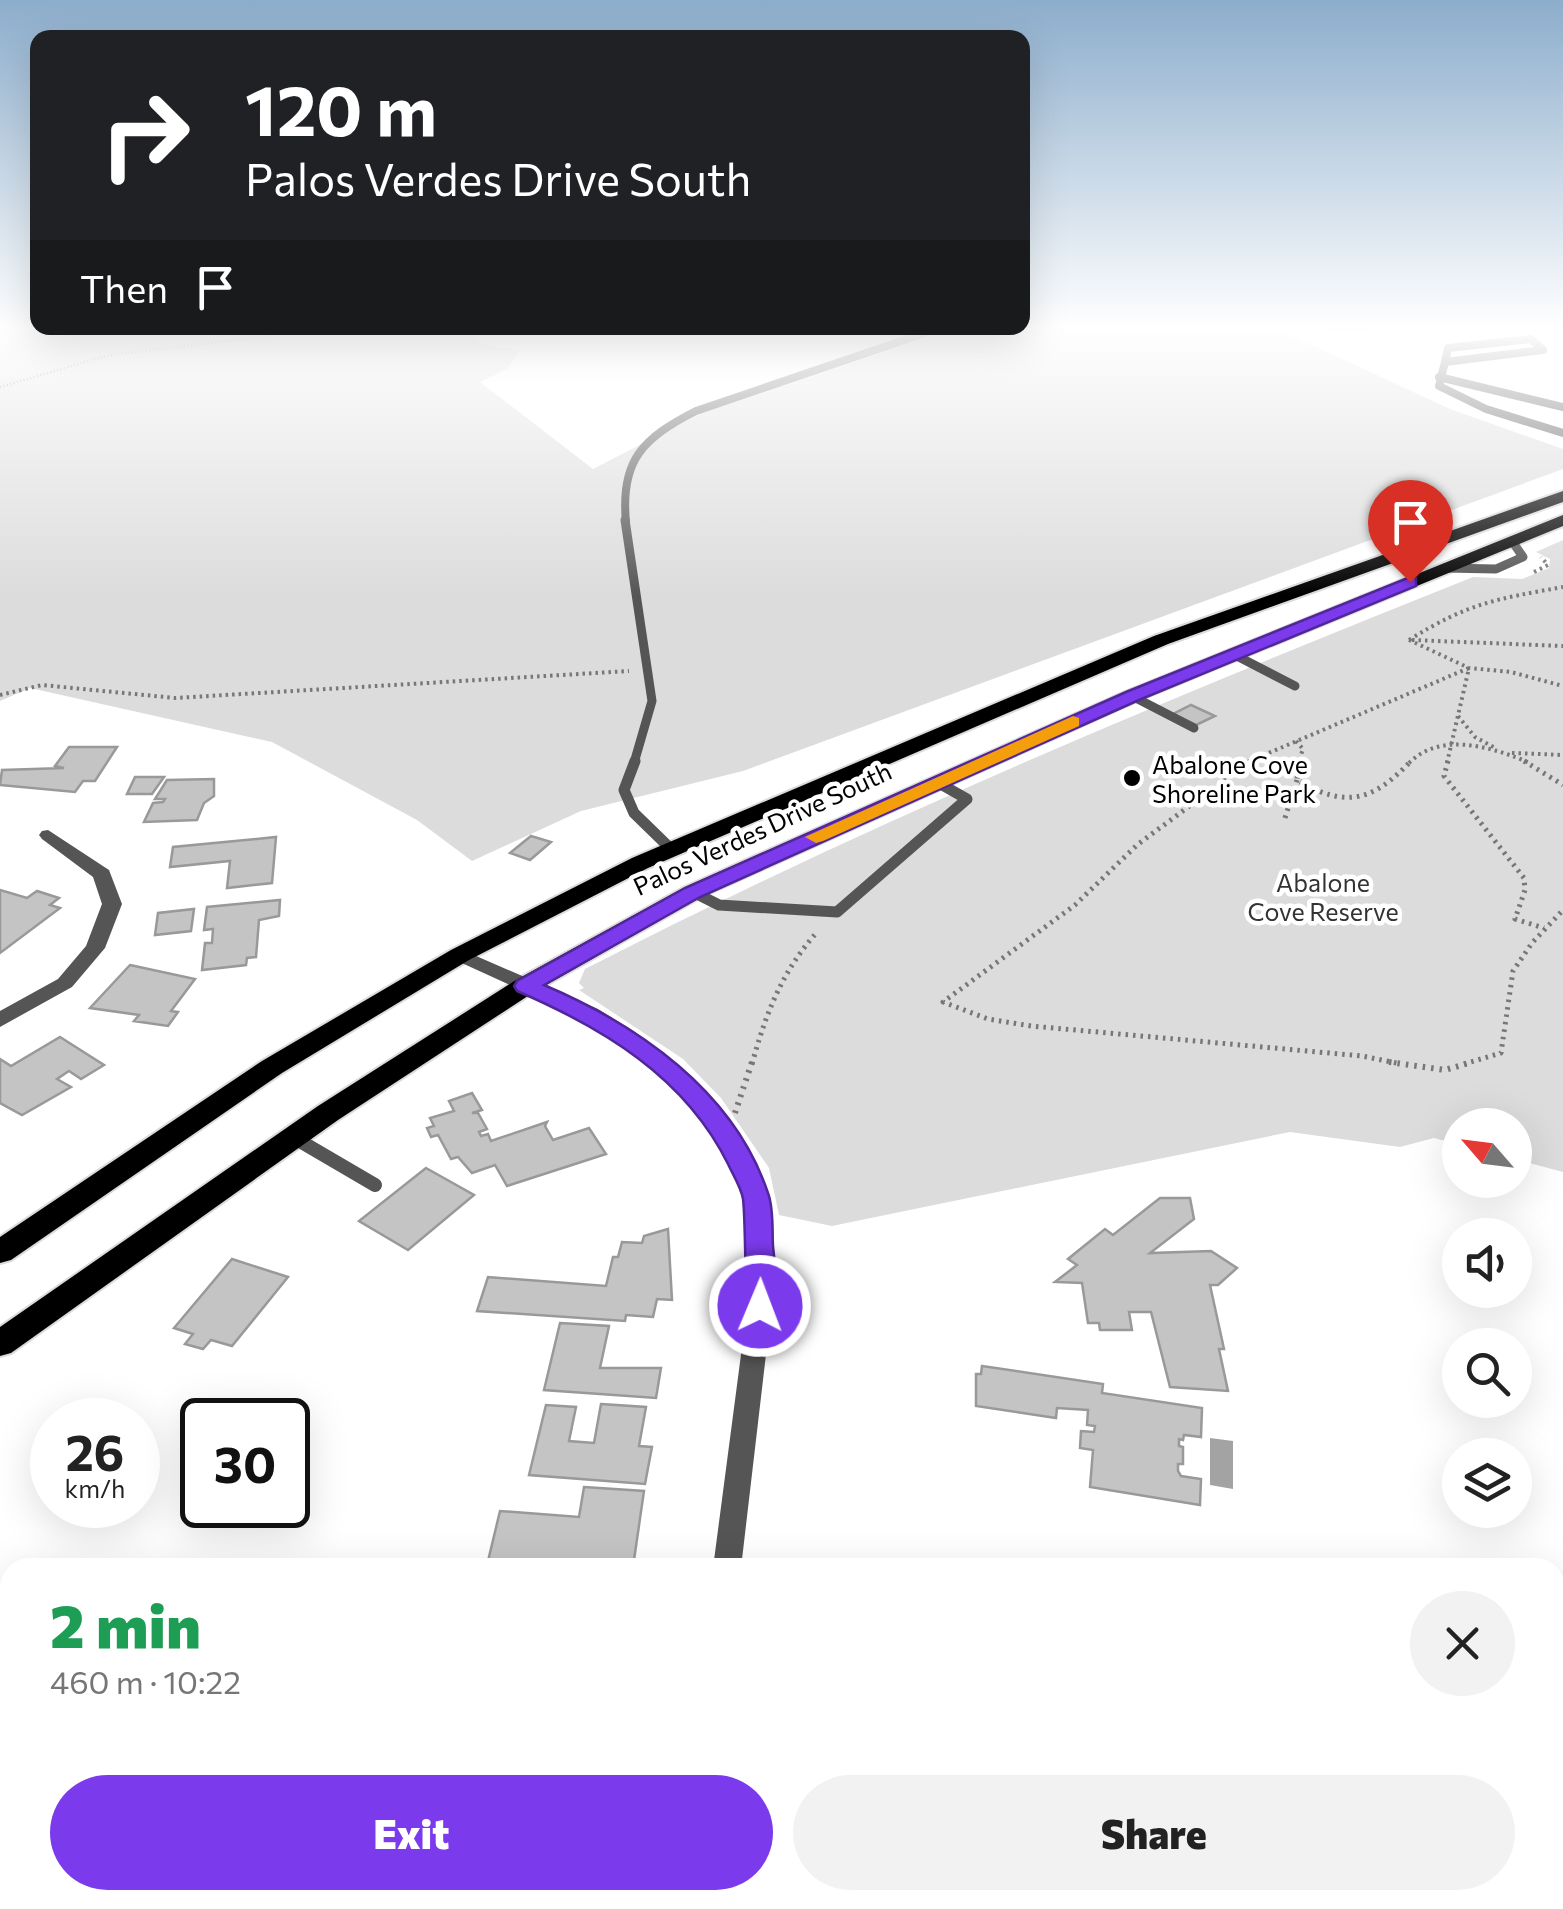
<!DOCTYPE html>
<meta charset="utf-8">
<style>
body{margin:0;font-family:Commissioner,sans-serif;background:#f2f2f2;color:#222;height:100vh;display:flex;flex-direction:column;font-size:38px;white-space:nowrap}
*{box-sizing:border-box;margin:0}
p{font-size:32px;color:#767676}
.icon{flex:none;width:55px;height:55px;fill:none;stroke:currentColor;stroke-width:2;stroke-linecap:round;stroke-linejoin:round}
.map{position:relative;flex:1;overflow:hidden}
.sheet{position:absolute;left:0px;top:1558px;width:1565px;height:352px;display:flex;flex-direction:column;background:#fff;border-radius:30px 30px 0 0;box-shadow:0 10px 40px #0002}
.sheet>*{flex:none}
.top-card{position:absolute;left:30px;top:30px;width:1000px;height:305px;border-radius:20px;box-shadow:0 10px 40px #0002;background:#202124;color:#fff;overflow:hidden}
.needle{width:65px;rotate:298deg}
.buttons{position:absolute;left:1442px;top:1108px;display:grid;gap:20px}
.buttons a{display:grid;place-items:center;width:90px;height:90px;border-radius:50%;background:#fff;box-shadow:0 10px 40px #0002;font-size:50px}
.speed{position:absolute;left:30px;top:1398px;display:flex;gap:20px;font-size:50px;font-weight:700;text-align:center}
.speed>*{display:grid;place-content:center;width:130px;height:130px;border-radius:50%;background:#fff;box-shadow:0 10px 40px #0002;line-height:1}
.speed small{font-size:25px;font-weight:400}
.speed .limit{border:5px solid #111;border-radius:15px;background:#fff;color:#111}
.pin{position:absolute;display:grid;place-items:center;width:85px;height:85px;color:#fff;margin:-102px -42px;border-radius:50% 50% 50% 0;rotate:-45deg;box-shadow:0 0 10px #0007}
.pin .icon{rotate:45deg}
.me{position:absolute;width:110px;margin:-55px;rotate:1deg;stroke-linejoin:round;filter:drop-shadow(0 0 8px #0008)}
.turn{display:flex;align-items:center;gap:35px;height:210px;padding:0 50px;font-size:45px}
.turn .icon{width:130px;height:130px;stroke-width:2.5}
.turn b{display:block;font-size:70px;line-height:85px}
.then{display:flex;align-items:center;height:95px;padding:0 50px;background:#0003;gap:20px;font-size:38px}
.round{display:grid;place-items:center;flex:none;width:105px;height:105px;border-radius:52px;background:#f2f2f2}
.headline{display:flex;align-items:center;justify-content:space-between;height:170px;padding:0 50px}
h1{font-size:60px;font-weight:800;line-height:75px;color:#1e9e55}
.cta{display:flex;gap:20px;margin-top:auto;padding:20px 50px}
.cta a{flex:1;height:115px;border-radius:60px;background:#7c3aed;color:#fff;font-size:40px;font-weight:800;line-height:115px;text-align:center}
.cta a+a{background:#f2f2f2;color:#222}
.map>svg:first-child{display:block}
.green{fill:#dcdcdc}
.water{fill:#a3a3a3}
.building{fill:#c4c4c4;stroke:#999;stroke-width:2.5}
.lines{fill:none;stroke-linecap:round;stroke-linejoin:round}
.primary-casing{stroke:#dbdbdb;stroke-width:4}
.path-far3{stroke:#777;stroke-width:2.5;stroke-dasharray:1 2.5;stroke-linecap:butt}
.path-far2{stroke:#777;stroke-width:4;stroke-dasharray:2.5 4;stroke-linecap:butt}
.path-far1{stroke:#777;stroke-width:5;stroke-dasharray:2.5 5;stroke-linecap:butt}
.path{stroke:#777;stroke-width:6;stroke-dasharray:2.5 6;stroke-linecap:butt}
.lane-far3{stroke:#555;stroke-width:8}
.lane-far2{stroke:#555;stroke-width:9}
.lane-far1{stroke:#555;stroke-width:11}
.lane{stroke:#555;stroke-width:14}
.street{fill:#555;fill-rule:evenodd}
.primary{fill:#000;fill-rule:evenodd}
.route{fill:#7c3aed;stroke:#51269a;stroke-width:2.5}
.slow{fill:#f59e0b}
.poi-dot{fill:#000;stroke:#fff;stroke-width:4}
.labels{text-anchor:middle;dominant-baseline:central;stroke-width:9;stroke-linejoin:round;paint-order:stroke}
.poi-label{font-size:25px;fill:#000;stroke:#fff;text-anchor:start}
.street-label{font-size:25px;fill:#000;stroke:#fff}
.park-label{font-size:25px;fill:#333;stroke:#fff}
</style>
<div class="map">
<svg width="1563" height="1909" viewBox="0 0 1563 1909">
<rect width="100%" height="100%" fill="#fff"/>
<g class="green">
<path d="M 0,328 L 216,328 L 228,333 L 277,328 L 468,328 L 483,344 L 519,351 L 507,369 L 480,382 L 593,469 L 702,413 L 957,328 L 1276,328 L 1450,409 L 1563,449 L 1563,469 L 743,771 L 581,811 L 472,861 L 417,820 L 272,742 L 30,688 L 0,701 Z"/>
<path d="M 1563,540 L 1563,1172 L 1515,1159 L 1515,1125 L 1460,1125 L 1460,1145 L 1434,1138 L 1400,1147 L 1290,1132 L 832,1226 L 779,1215 L 769,1168 L 721,1098 L 683,1059 L 579,990 L 584,988 L 579,983 L 585,969 C 872,821 1173,697 1473,577 L 1522,579 L 1549,568 L 1550,559 L 1536,552 Z"/>
</g>
<path class="water" d="M 1210,1438 L 1233,1441 L 1233,1489 L 1210,1485 Z"/>
<g class="building">
<path d="M 1191,705 L 1215,716 L 1196,725 L 1173,714 Z"/>
<path d="M 69,747 L 117,747 L 95,781 L 83,781 L 75,792 L 0,785 L 2,770 L 64,768 L 55,766 Z"/>
<path d="M 135,777 L 164,777 L 152,794 L 127,794 Z"/>
<path d="M 214,779 L 214,796 L 204,803 L 197,820 L 144,822 L 153,803 L 163,802 L 165,799 L 155,799 L 167,780 Z"/>
<path d="M 531,836 L 551,842 L 530,860 L 510,853 Z"/>
<path d="M 276,837 L 272,883 L 227,888 L 230,861 L 170,867 L 173,847 Z"/>
<path d="M 0,890 L 27,898 L 37,891 L 59,898 L 50,905 L 60,908 L 0,953 Z"/>
<path d="M 280,900 L 279,916 L 259,920 L 256,957 L 247,958 L 246,965 L 202,970 L 205,943 L 212,943 L 213,929 L 204,930 L 207,907 Z"/>
<path d="M 194,909 L 191,931 L 155,935 L 158,913 Z"/>
<path d="M 130,965 L 195,979 L 171,1011 L 178,1012 L 168,1026 L 134,1021 L 139,1015 L 90,1008 Z"/>
<path d="M 60,1037 L 104,1065 L 81,1079 L 69,1071 L 57,1079 L 71,1087 L 22,1115 L 0,1103 L 0,1059 L 11,1066 Z"/>
<path d="M 472,1093 L 482,1110 L 472,1113 L 478,1113 L 487,1129 L 479,1132 L 481,1136 L 488,1134 L 491,1141 L 547,1122 L 545,1126 L 553,1140 L 589,1128 L 606,1154 L 507,1186 L 495,1165 L 472,1173 L 458,1157 L 451,1159 L 438,1135 L 431,1137 L 427,1128 L 434,1126 L 430,1118 L 454,1111 L 449,1101 Z"/>
<path d="M 426,1168 L 474,1195 L 408,1250 L 359,1221 Z"/>
<path d="M 1160,1198 L 1190,1198 L 1194,1219 L 1150,1253 L 1211,1251 L 1237,1268 L 1218,1285 L 1210,1285 L 1224,1349 L 1219,1349 L 1228,1391 L 1170,1387 L 1151,1312 L 1129,1312 L 1132,1330 L 1100,1330 L 1099,1323 L 1088,1323 L 1082,1283 L 1055,1282 L 1077,1265 L 1068,1259 L 1105,1229 L 1113,1235 Z"/>
<path d="M 668,1229 L 672,1300 L 657,1299 L 653,1317 L 626,1315 L 625,1321 L 477,1311 L 488,1277 L 606,1286 L 613,1257 L 618,1257 L 622,1242 L 642,1243 L 644,1236 Z"/>
<path d="M 232,1259 L 288,1277 L 232,1346 L 211,1340 L 203,1349 L 185,1344 L 193,1334 L 174,1328 Z"/>
<path d="M 560,1323 L 609,1326 L 600,1368 L 661,1368 L 656,1398 L 544,1390 Z"/>
<path d="M 982,1366 L 1103,1384 L 1102,1393 L 1202,1408 L 1201,1437 L 1184,1435 L 1183,1440 L 1179,1439 L 1179,1446 L 1183,1447 L 1183,1464 L 1178,1464 L 1178,1471 L 1181,1476 L 1201,1479 L 1200,1505 L 1090,1487 L 1093,1450 L 1080,1448 L 1081,1431 L 1094,1432 L 1095,1426 L 1087,1425 L 1088,1410 L 1057,1408 L 1056,1418 L 976,1406 L 976,1374 L 981,1374 Z"/>
<path d="M 601,1404 L 646,1407 L 639,1446 L 652,1447 L 645,1484 L 529,1475 L 546,1405 L 576,1407 L 569,1441 L 594,1443 Z"/>
<path d="M 584,1487 L 644,1491 L 633,1567 L 488,1561 L 500,1511 L 579,1517 Z"/>
<rect x="1032" y="1900" width="104" height="9"/>
</g>
<g class="lines">
<defs>
<g id="primary">
<path d="M 1563,491 L 1563,502 L 1168,644 L 648,868 L 469,960 L 282,1073 L 11,1260 L 0,1263 L 0,1237 L 262,1061 L 451,950 L 632,858 L 1154,636 Z"/>
<path d="M 1563,515 L 1563,526 L 1139,700 L 701,897 L 534,992 L 338,1120 L 11,1353 L 0,1356 L 0,1327 L 318,1106 L 516,980 L 685,887 L 1125,692 Z"/>
</g>
</defs>
<use href="#primary" class="primary-casing"/>
<path class="path-far3" d="M 0,387 L 109,355 L 304,332"/>
<g class="path-far2">
<path d="M 1534,572 L 1548,565 L 1541,557"/>
<path d="M 1409,640 C 1468,603 1496,599 1563,587"/>
<path d="M 1409,640 L 1469,668 L 1511,672 L 1563,686"/>
<path d="M 1412,640 L 1563,646"/>
<path d="M 0,695 L 42,685 L 175,698 L 629,671"/>
<path d="M 1458,716 L 1475,737 L 1497,749"/>
<path d="M 1296,741 L 1303,749 L 1298,763"/>
<path d="M 1512,753 L 1563,755"/>
<path d="M 1245,763 L 1469,668"/>
<path d="M 1409,763 C 1441,731 1492,747 1530,763"/>
<path d="M 1447,763 L 1469,668"/>
</g>
<g class="path-far1">
<path d="M 1250,761 L 1137,845 L 1075,905 L 943,1002 L 988,1019 L 1031,1026 L 1362,1056 L 1401,1064"/>
<path d="M 1299,761 L 1297,780 C 1346,809 1373,801 1411,761"/>
<path d="M 1448,761 L 1444,776 L 1524,878 L 1525,890 L 1515,919 L 1544,928"/>
<path d="M 1524,761 L 1563,785"/>
<path d="M 1285,818 L 1297,780"/>
<path d="M 752,1064 C 766,1013 782,971 818,931"/>
<path d="M 1464,1064 L 1501,1053 L 1513,971 L 1532,943 L 1563,910"/>
</g>
<g class="path">
<path d="M 1389,1062 L 1445,1070 L 1472,1062"/>
<path d="M 735,1113 L 752,1062"/>
</g>
<g class="lane-far3">
<path d="M 1531,339 L 1543,350 L 1445,362 L 1448,348 Z"/>
<path d="M 1445,362 L 1439,386 L 1486,409 L 1563,433"/>
<path d="M 1439,377 L 1563,407"/>
<path d="M 626,522 C 620,460 643,438 696,411 L 940,328"/>
</g>
<g class="lane-far2">
<path d="M 625,520 L 652,701 L 634,763"/>
<path d="M 1445,568 L 1496,569 L 1523,557 L 1512,541"/>
<path d="M 1233,654 L 1295,686"/>
<path d="M 1132,696 L 1194,728"/>
</g>
<g class="lane-far1">
<path d="M 635,761 L 624,790 L 634,813 L 672,850"/>
<path d="M 693,892 L 719,905 L 837,912 L 967,799 L 937,782"/>
</g>
<path class="lane" d="M 293,1137 L 375,1185"/>
<g class="street">
<path d="M 1322,328 L 1373,328 L 1368,331 L 1327,331 Z"/>
<path d="M 48,830 L 109,870 L 122,904 L 105,948 L 72,987 L 0,1027 L 0,1011 L 58,979 L 86,946 L 102,904 L 93,877 L 42,839 L 39,835 L 42,831 Z"/>
<path d="M 460,949 L 598,1009 L 635,1032 L 693,1081 L 734,1130 L 768,1195 L 774,1286 L 741,1568 L 713,1568 L 750,1286 L 744,1195 L 716,1139 L 677,1091 L 621,1042 L 584,1019 L 453,959 L 450,955 Z"/>
<path d="M 0,1744 L 10,1748 L 10,1778 L 0,1774 Z"/>
<path d="M 289,1900 L 340,1900 L 344,1909 L 293,1909 Z"/>
<path d="M 665,1900 L 699,1900 L 698,1909 L 664,1909 Z"/>
</g>
<use href="#primary" class="primary"/>
</g>
<linearGradient id="sky" x2="0" y2="1"><stop stop-color="#8cadcc"/><stop offset="0.55" stop-color="#fff"/><stop offset="1" stop-color="#fff" stop-opacity="0"/></linearGradient>
<rect width="1563" height="596" fill="url(#sky)"/>
<path class="route" d="M 1410,577 L 1416,578 L 1416,586 L 1139,700 L 700,897 L 544,985 C 638,1025 734,1091 768,1193 C 774,1209 772,1230 773,1246 C 775,1268 781,1294 770,1314 L 760,1317 L 750,1314 C 744,1303 746,1221 743,1199 C 741,1187 733,1175 728,1164 C 685,1077 603,1028 517,991 L 514,986 L 517,981 L 685,888 L 1126,692 Z"/>
<path class="slow" d="M 1073,716 L 1079,718 L 1079,726 L 823,841 L 816,843 L 805,837 Z"/>
<circle class="poi-dot" cx="1132" cy="778" r="10"/>
<g class="labels">
<g class="poi-label">
<text x="1152" y="764">Abalone Cove<tspan x="1152" dy="29">Shoreline Park</tspan></text>
</g>
<g class="street-label">
<text transform="translate(762 828) rotate(-25)">Palos Verdes Drive South</text>
</g>
<g class="park-label">
<text x="1323" y="882">Abalone<tspan x="1323" dy="29">Cove Reserve</tspan></text>
</g>
</g>
</svg>
<div class="buttons">
<a><svg class="needle" viewBox="-14 -14 28 28"><path d="M0-13l5 13h-10z" fill="#e53935"/><path d="M0 13l5-13h-10z" fill="#767676"/></svg></a>
<a><svg class="icon" aria-label="sound" viewBox="0 0 24 24"><path d="M4 9h4l5-4v14l-5-4H4zM17 9q2 3 0 6"/></svg></a>
<a><svg class="icon" aria-label="search" viewBox="0 0 24 24"><circle cx="10" cy="10" r="6"/><path d="M15 15l6 6"/></svg></a>
<a><svg class="icon" aria-label="layers" viewBox="0 0 24 24"><path d="M12 4l9 5-9 5-9-5zM3 14l9 5 9-5"/></svg></a>
</div>
<div class="speed"><div>26<small>km/h</small></div><div class="limit">30</div></div>
<div class="pin" style="left:1410px;top:582px;background:#d93025"><svg class="icon" aria-label="arrive" viewBox="0 0 24 24"><path d="M6 21V4h12l-3 4 3 4H6"/></svg></div>
<svg class="me" style="left:760px;top:1306px" viewBox="-20 -20 40 40"><circle r="17" fill="#7c3aed" stroke="#fff" stroke-width="3"/><path d="M0-11L8 9 0 5-8 9z" fill="#fff"/></svg>
<div class="top-card">
<div class="turn"><svg class="icon" aria-label="right" viewBox="0 0 24 24"><path d="M7 20v-9h11M14 6l5 5-5 5"/></svg><div><b>120 m</b>Palos Verdes Drive South</div></div>
<div class="then">Then<svg class="icon" aria-label="arrive" viewBox="0 0 24 24"><path d="M6 21V4h12l-3 4 3 4H6"/></svg></div>
</div>
<section class="sheet">
<div class="headline"><div><h1>2 min</h1><p>460 m · 10:22</p></div><a class="round"><svg class="icon" aria-label="close" viewBox="0 0 24 24"><path d="M6 6l12 12M18 6L6 18"/></svg></a></div>
<div class="cta"><a>Exit</a><a>Share</a></div>
</section>
</div>
